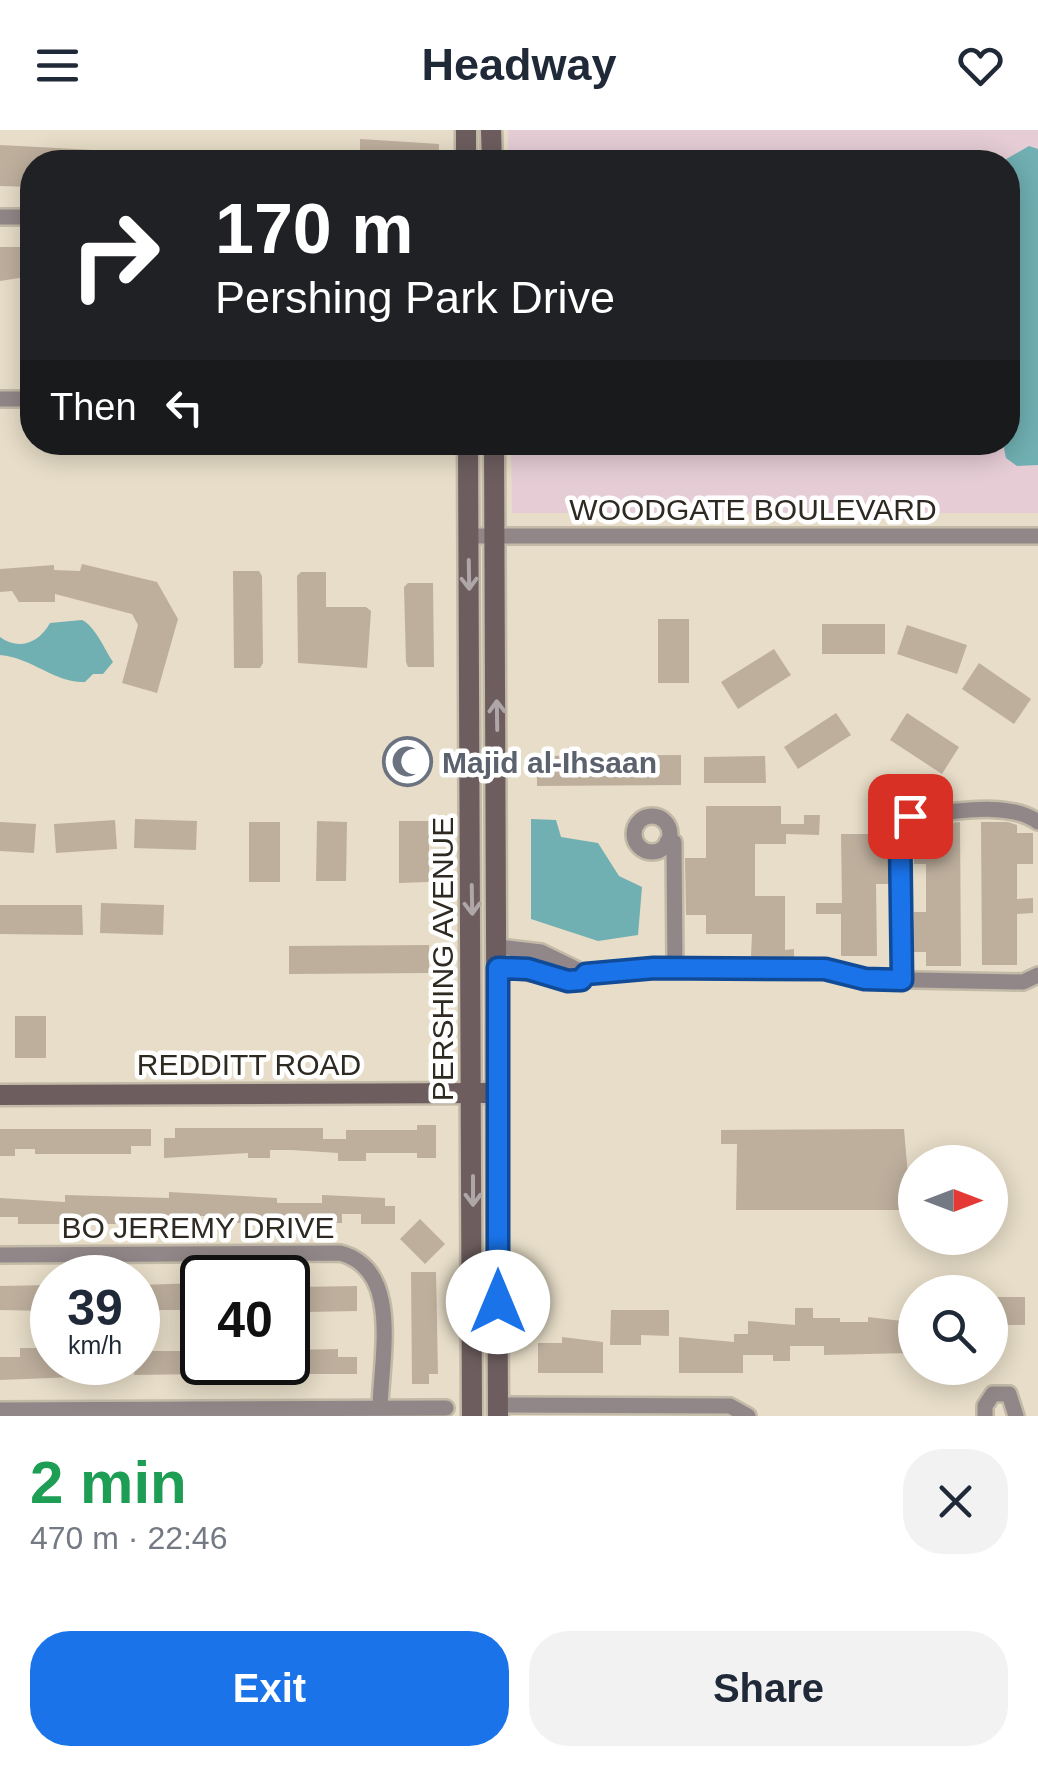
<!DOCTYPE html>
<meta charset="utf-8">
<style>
body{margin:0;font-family:Helvetica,sans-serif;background:#f2f2f3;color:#1f2937;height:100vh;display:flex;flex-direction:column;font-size:38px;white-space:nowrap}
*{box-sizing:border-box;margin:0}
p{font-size:32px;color:#747a83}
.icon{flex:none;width:55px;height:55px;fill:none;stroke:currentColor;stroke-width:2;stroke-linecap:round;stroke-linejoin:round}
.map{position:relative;height:1286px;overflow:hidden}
.drawer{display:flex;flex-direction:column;background:#fff;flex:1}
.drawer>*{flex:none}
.top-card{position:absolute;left:20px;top:20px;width:1000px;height:305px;border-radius:40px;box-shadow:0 5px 25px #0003;background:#202124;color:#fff;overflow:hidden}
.needle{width:65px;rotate:90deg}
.fabs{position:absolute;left:898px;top:1015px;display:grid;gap:20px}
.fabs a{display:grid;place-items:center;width:110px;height:110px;border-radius:50%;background:#fff;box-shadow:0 5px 25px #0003;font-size:50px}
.speed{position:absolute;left:30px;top:1125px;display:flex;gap:20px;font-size:50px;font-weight:700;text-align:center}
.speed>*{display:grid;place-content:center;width:130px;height:130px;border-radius:50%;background:#fff;box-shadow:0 5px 25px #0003;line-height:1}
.speed small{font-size:25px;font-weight:400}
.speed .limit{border:5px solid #111;border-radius:15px;background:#fff;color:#111}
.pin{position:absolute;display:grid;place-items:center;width:85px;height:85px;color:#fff;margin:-42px;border-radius:20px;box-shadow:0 5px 15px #0006}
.me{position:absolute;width:110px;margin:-55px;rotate:0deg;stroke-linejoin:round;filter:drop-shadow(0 0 8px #0008)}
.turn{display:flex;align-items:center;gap:35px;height:210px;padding:0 30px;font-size:45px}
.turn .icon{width:130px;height:130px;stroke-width:2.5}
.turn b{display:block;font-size:70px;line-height:85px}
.then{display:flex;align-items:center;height:95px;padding:0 30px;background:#0003;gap:20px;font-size:38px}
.round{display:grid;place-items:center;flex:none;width:105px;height:105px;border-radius:40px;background:#f2f2f3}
.headline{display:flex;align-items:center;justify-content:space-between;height:170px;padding:0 30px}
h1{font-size:60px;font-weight:700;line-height:75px;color:#1e9e55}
.button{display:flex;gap:20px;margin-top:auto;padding:20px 30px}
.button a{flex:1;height:115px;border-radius:40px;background:#1a73e8;color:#fff;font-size:40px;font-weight:700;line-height:115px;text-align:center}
.button a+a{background:#f2f2f3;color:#1f2937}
header{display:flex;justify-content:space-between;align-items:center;height:130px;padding:0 30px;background:#fff;font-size:45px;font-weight:700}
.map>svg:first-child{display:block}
.education{fill:#e6cdd5}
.green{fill:#bbcfa7}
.water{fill:#70afb2}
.building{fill:#beaf9d}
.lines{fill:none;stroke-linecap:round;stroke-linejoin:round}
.street-casing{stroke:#c2b9a7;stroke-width:20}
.secondary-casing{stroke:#c2b9a7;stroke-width:25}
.street{stroke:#928788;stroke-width:15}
.secondary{stroke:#6d5d5f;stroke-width:20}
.oneway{stroke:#afa6a7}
.route-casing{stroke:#114b97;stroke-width:25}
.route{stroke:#1a73e8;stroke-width:18}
.labels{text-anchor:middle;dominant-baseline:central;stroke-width:9;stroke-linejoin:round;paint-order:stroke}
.street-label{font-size:30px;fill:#2e2a22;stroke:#fff}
.worship-label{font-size:30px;font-weight:bold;fill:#5b616d;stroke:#fff;text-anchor:start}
</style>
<header><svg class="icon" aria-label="menu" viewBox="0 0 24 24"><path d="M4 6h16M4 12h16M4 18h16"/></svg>Headway<svg class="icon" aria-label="heart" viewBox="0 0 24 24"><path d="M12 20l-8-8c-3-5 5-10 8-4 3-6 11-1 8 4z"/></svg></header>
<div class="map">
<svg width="1038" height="1286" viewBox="0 0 1038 1286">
<rect width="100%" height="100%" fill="#e7ddc8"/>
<path class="education" d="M 508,0 L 1038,0 L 1038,383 L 512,383 L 511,313 L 1008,312 L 1008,32 L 508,32 Z"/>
<rect class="green" x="785" y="20" width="50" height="12"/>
<g class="water">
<path d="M 1029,16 L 1038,19 L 1038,335 L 1017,336 L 1006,328 L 1003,313 L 1008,312 L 1008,32 L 1001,32 Z"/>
<path d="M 82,490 C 95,496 105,520 113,532 L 103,544 L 93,544 L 85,552 C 54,553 33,528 0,525 L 0,507 C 19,521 39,513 50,493 Z"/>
<path d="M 531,689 L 556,690 L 561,707 L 598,713 L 619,746 L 642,757 L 638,805 L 598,811 L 531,789 Z"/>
</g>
<g class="building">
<path d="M 360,9 L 439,14 L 439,32 L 330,32 L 330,21 L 360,21 Z"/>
<path d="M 0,15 L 131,22 L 131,32 L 32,32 L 32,57 L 0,56 Z"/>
<path d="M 163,21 L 298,22 L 298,32 L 163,32 Z"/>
<path d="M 0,117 L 32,117 L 32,146 L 0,151 Z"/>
<path d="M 82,434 L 157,452 L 178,489 L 157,563 L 122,553 L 138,495 L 132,484 L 55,464 L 55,472 L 19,472 L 12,461 L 0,462 L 0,439 L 54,435 L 54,440 L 80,441 Z"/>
<path d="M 233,441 L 259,441 L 262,446 L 263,533 L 260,538 L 234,538 Z"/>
<path d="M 301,442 L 326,442 L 326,477 L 366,477 L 371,481 L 367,538 L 298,533 L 297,446 Z"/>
<path d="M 408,453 L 433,453 L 434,537 L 408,537 L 406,532 L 404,457 Z"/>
<rect x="658" y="489" width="31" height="64"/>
<rect x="822" y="494" width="63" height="30"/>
<path d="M 907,495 L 967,515 L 957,544 L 897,524 Z"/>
<path d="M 774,519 L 791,545 L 738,579 L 721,552 Z"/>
<path d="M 979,533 L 1031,569 L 1014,594 L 962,559 Z"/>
<path d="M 836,583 L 851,605 L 798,639 L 784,617 Z"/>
<path d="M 907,583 L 959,617 L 942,644 L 890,610 Z"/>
<path d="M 418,615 L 430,632 L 402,652 L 390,635 Z"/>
<path d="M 681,625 L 681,655 L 537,656 L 537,626 Z"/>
<path d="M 765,626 L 766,653 L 704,653 L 704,627 Z"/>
<path d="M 706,676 L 781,676 L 781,694 L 804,694 L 804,685 L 820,685 L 819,705 L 786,704 L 786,714 L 755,714 L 755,766 L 785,766 L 785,820 L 794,819 L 794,828 L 751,827 L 752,804 L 706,804 L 706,785 L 686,785 L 685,728 L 706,728 Z"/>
<path d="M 135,689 L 197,691 L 196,720 L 134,718 Z"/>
<path d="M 115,690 L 117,719 L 56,723 L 54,694 Z"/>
<path d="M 317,691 L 347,692 L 346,751 L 316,751 Z"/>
<path d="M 399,691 L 429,691 L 429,752 L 399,753 Z"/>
<path d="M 0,692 L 36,694 L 34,723 L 0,721 Z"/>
<rect x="249" y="692" width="31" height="60"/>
<path d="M 960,692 L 961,836 L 926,836 L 926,822 L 913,822 L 914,782 L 926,782 L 926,734 L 914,734 L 914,702 L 926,702 L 926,696 Z"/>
<path d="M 981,692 L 1008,692 L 1017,695 L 1017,703 L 1033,703 L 1033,734 L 1017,734 L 1017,769 L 1033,768 L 1033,783 L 1017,784 L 1017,835 L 982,835 Z"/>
<path d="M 841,704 L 876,704 L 876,723 L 892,723 L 891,754 L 876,754 L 877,826 L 841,826 L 841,784 L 816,784 L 816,773 L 842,773 Z"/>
<path d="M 101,773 L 164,775 L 163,805 L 100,803 Z"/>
<path d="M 0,775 L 82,775 L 83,805 L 0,804 Z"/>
<path d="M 429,815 L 429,843 L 289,844 L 289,816 Z"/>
<rect x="15" y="886" width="31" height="42"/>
<path d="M 417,995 L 436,995 L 436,1028 L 417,1028 L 417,1023 L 366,1023 L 366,1031 L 338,1031 L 338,1023 L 292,1020 L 270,1020 L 270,1028 L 248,1028 L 248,1023 L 164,1028 L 164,1008 L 175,1008 L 175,998 L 323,998 L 323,1009 L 346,1009 L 346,1000 L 417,1000 Z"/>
<path d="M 0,999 L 151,999 L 151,1016 L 131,1016 L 131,1024 L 35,1024 L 35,1019 L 15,1019 L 15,1026 L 0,1026 Z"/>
<path d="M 904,999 L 911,1080 L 736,1080 L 737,1014 L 721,1014 L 721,1000 Z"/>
<path d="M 169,1062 L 277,1068 L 277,1073 L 322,1073 L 322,1065 L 385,1068 L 385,1076 L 395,1076 L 395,1094 L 361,1094 L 361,1084 L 342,1084 L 342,1093 L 209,1093 L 209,1086 L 189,1086 L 189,1094 L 18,1094 L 18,1087 L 0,1087 L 0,1068 L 65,1072 L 65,1065 L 169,1068 Z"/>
<path d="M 420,1089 L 445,1114 L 425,1134 L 400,1109 Z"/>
<path d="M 411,1142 L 436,1142 L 438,1244 L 429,1244 L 429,1254 L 412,1254 Z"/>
<path d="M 202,1153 L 202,1180 L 138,1180 L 138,1155 Z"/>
<path d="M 50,1155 L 50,1181 L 0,1180 L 0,1156 Z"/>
<path d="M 357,1156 L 357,1181 L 307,1182 L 307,1192 L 288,1192 L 288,1165 L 298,1165 L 298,1157 Z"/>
<rect x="990" y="1167" width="35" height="28"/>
<path d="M 795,1178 L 813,1178 L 813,1188 L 840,1188 L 840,1192 L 868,1192 L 868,1187 L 911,1192 L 911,1223 L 824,1225 L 824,1216 L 790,1216 L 790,1231 L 773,1231 L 773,1225 L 743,1225 L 743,1243 L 679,1243 L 679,1207 L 734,1212 L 734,1204 L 748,1204 L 748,1191 L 795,1195 Z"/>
<path d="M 611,1180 L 669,1180 L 669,1206 L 641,1205 L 641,1215 L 610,1215 Z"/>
<path d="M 562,1207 L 603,1212 L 603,1243 L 538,1243 L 538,1213 L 562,1213 Z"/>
<path d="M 20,1218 L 48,1218 L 48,1232 L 76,1232 L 76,1247 L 0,1250 L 0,1227 L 20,1227 Z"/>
<path d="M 338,1219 L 338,1227 L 357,1227 L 357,1244 L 285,1244 L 288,1225 L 294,1225 L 294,1220 Z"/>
<path d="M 138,1221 L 202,1221 L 203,1244 L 134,1245 Z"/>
</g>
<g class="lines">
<defs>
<g id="street">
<path d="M 0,87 L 32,87"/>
<path d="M 0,269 L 32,269"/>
<path d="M 468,406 L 1038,406"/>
<circle cx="652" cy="704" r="18"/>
<path d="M 667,712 L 674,712 L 675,838"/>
<path d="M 499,817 L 541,822 L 586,844"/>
<path d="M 499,838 L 581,850 L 586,844 L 654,838 L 825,839 L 865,849 L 1023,852 L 1038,845"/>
<path d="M 902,850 L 903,693 L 910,686 C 946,684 1007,669 1038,692"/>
<path d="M 0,1125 L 340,1123 C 402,1139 381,1227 380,1278"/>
<path d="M 498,1275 L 730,1276 L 748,1286"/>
<path d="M 0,1280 L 446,1278"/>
<path d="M 985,1286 L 985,1276 L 993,1264 L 1009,1264 L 1016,1286"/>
</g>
<g id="secondary">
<path d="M 466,0 L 466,32"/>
<path d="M 491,0 L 492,32"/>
<path d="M 468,312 L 472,1286"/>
<path d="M 494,312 L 498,1286"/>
<path d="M 0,965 L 486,963"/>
</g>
</defs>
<use href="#street" class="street-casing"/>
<use href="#secondary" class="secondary-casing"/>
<use href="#street" class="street"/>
<use href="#secondary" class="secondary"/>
</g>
<defs><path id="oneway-shaft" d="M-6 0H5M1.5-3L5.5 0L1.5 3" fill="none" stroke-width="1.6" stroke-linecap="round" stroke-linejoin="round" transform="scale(2.5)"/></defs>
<g class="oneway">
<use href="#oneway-shaft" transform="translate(469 445) rotate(89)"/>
<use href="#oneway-shaft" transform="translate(497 585) rotate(-91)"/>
<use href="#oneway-shaft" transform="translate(472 770) rotate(89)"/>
<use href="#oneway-shaft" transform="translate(473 1061) rotate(90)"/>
</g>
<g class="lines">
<defs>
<path id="route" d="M 498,1172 L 498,838 L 528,839 L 568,851 L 581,850 L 586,844 L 654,838 L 825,839 L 865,849 L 902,850 L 900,704 L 910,686"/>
</defs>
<use href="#route" class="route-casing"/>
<use href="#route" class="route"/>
</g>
<defs>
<symbol id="mosque-ring" viewBox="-11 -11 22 22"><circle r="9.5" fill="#fff" stroke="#6b7280" stroke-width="1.5"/><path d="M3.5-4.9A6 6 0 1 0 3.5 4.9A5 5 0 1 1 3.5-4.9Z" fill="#6b7280"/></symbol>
</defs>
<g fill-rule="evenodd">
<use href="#mosque-ring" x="380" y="604" width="55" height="55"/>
</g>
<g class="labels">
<g class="street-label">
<text x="753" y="379">WOODGATE BOULEVARD</text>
<text transform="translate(442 829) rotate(-90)">PERSHING AVENUE</text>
<text x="249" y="934">REDDITT ROAD</text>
<text x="198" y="1097">BO JEREMY DRIVE</text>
</g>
<g class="worship-label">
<text x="442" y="632">Majid al-Ihsaan</text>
</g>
</g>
</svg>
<div class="fabs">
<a><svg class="needle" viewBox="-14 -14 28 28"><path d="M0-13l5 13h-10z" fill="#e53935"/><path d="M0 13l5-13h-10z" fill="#747a83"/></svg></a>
<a><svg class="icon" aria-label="search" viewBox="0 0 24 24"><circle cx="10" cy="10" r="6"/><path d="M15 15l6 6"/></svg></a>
</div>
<div class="speed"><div>39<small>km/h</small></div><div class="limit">40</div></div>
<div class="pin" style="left:910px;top:686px;background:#d93025"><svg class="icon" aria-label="arrive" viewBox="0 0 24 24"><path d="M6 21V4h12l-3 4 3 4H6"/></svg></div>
<svg class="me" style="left:498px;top:1172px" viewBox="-20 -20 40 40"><circle r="19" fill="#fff"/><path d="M0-13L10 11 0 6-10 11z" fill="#1a73e8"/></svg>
<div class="top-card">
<div class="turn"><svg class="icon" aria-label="right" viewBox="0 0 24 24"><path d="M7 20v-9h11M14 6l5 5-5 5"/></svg><div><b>170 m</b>Pershing Park Drive</div></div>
<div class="then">Then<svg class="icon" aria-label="left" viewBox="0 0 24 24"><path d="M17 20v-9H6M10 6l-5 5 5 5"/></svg></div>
</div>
</div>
<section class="drawer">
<div class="headline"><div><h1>2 min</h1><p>470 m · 22:46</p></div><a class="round"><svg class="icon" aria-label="close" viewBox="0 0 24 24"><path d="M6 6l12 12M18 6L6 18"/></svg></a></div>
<div class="button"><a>Exit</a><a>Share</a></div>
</section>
